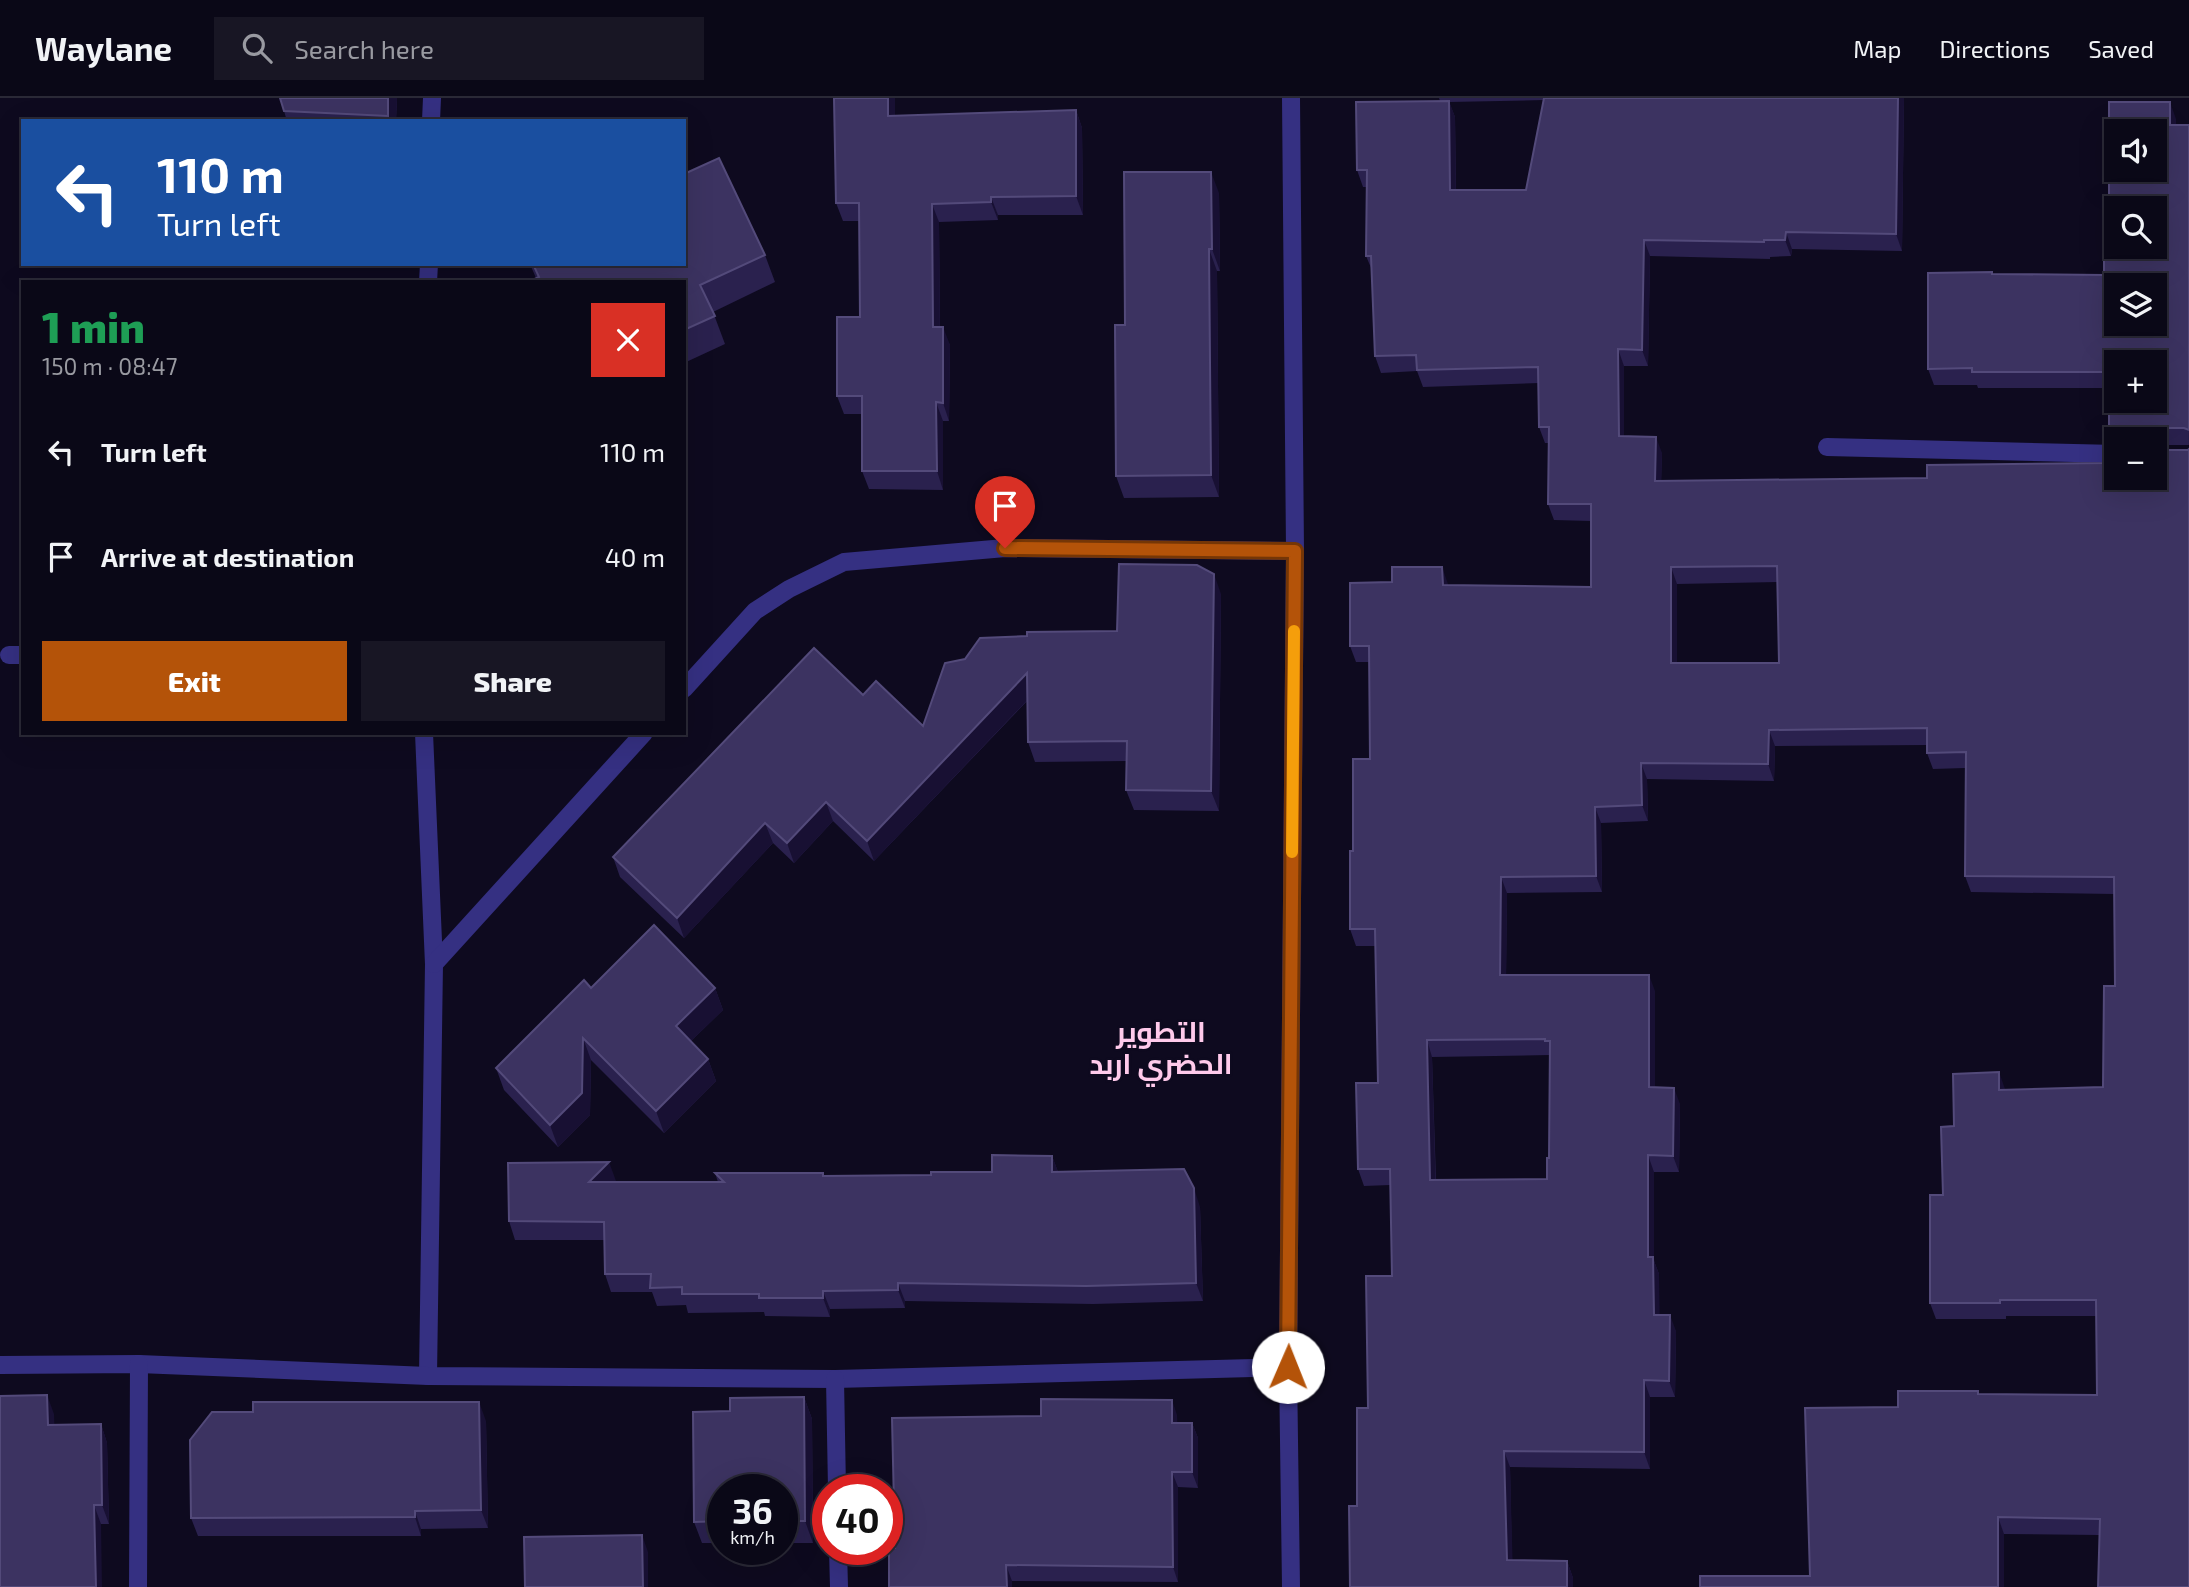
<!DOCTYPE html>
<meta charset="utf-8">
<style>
body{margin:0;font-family:"Exo 2",Cairo,sans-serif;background:#181624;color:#f1f3f6;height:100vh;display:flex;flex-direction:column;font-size:26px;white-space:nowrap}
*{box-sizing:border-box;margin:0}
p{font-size:23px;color:#999aa1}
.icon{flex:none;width:38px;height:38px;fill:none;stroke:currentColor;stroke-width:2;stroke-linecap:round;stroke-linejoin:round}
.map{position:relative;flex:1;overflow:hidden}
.drawer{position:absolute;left:21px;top:182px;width:665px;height:455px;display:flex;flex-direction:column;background:#0a0817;border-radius:0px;box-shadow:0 7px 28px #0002,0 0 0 2px #2a2936}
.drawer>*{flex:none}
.top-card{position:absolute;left:21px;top:21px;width:665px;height:147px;border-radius:0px;box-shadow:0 7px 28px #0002,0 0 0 2px #2a2936;background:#1a4fa0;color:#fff;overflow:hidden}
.buttons{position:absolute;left:2104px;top:21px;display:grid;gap:14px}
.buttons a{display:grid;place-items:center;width:63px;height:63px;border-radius:0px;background:#0a0817;box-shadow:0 7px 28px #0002,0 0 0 2px #2a2936;font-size:35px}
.speed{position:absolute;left:707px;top:1376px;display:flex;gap:14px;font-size:35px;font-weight:700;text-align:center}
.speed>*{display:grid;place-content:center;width:91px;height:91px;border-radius:50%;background:#0a0817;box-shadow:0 7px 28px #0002,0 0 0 2px #2a2936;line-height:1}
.speed small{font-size:18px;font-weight:400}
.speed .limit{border:10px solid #d22;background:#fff;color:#111}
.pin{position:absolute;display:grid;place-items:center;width:60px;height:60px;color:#fff;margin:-72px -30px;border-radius:50% 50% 50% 0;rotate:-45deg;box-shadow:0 0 7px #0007}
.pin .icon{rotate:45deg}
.me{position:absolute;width:77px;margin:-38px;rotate:1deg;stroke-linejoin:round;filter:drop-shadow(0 0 5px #0008)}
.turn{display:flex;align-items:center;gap:24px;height:147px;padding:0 21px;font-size:32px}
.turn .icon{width:91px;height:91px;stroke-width:2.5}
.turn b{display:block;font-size:49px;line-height:60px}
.round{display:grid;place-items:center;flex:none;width:74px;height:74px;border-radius:0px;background:#181624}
.summary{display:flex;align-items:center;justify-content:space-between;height:119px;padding:0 21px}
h1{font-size:42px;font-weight:800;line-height:52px;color:#1e9e55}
.button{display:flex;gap:14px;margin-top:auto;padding:14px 21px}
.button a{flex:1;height:80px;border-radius:0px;background:#b45309;color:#fff;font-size:28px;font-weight:800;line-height:80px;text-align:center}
.button a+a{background:#181624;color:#f1f3f6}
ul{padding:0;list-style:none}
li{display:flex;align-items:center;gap:21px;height:105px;padding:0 21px}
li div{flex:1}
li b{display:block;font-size:26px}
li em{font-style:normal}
header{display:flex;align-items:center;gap:42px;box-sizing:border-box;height:98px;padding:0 35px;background:#0a0817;border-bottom:2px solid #2a2936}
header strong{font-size:33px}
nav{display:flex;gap:38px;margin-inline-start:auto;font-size:24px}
.search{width:490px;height:63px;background:#181624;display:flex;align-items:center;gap:18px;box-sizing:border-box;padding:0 24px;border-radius:0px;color:#999aa1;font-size:26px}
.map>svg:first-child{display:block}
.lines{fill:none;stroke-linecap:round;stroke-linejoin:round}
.minor{stroke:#353082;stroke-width:18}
.tertiary{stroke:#353082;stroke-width:18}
.wall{fill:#2a214e;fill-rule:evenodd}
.shaded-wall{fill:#181033}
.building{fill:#3c3361;stroke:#534a7a;stroke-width:2;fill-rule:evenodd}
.route-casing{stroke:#753606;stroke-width:18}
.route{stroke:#b45309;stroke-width:12}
.slow{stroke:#f59e0b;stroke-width:12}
.labels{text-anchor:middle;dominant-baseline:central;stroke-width:5;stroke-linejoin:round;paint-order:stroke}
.neighbourhood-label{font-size:28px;font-weight:bold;fill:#ffcaeb;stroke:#0e0a1f}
</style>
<header>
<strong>Waylane</strong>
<div class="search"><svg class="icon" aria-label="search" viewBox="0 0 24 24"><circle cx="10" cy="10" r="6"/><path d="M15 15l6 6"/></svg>Search here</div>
<nav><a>Map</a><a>Directions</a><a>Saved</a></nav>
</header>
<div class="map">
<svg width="2189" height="1489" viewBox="0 0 2189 1489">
<rect width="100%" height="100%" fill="#0e0a1f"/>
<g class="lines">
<g class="minor">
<path d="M 431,23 L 432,0"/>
<path d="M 428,184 L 429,166"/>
<path d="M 1827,349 L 2116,356"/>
<path d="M 9,557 L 23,557"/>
<path d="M 684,591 L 755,513 L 789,491 L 844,464 L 1005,450 L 1295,453"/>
<path d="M 424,635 L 434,866 L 428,1278"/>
<path d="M 434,866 L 644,635"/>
<path d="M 0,1267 L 139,1266 L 428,1278 L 835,1281 L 1288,1269"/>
<path d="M 835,1281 L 837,1391"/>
<path d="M 838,1451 L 839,1489"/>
<path d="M 138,1489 L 139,1266"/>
</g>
<path class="tertiary" d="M 1291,0 L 1295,453 L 1288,1269 L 1291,1489"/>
</g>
<g class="wall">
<path d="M 397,0 L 396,23 L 287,23 L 284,13 Z"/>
<path d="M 1439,0 L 1926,0 L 1904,0 L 1902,153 L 1792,151 L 1791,158 L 1770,159 L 1770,161 L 1650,158 L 1648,268 L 1624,268 L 1624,338 L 1662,355 L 1661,383 L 2154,380 L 2099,1437 L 2004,1436 L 1810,1478 L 1898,1309 L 1978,1293 L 1979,1296 L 2097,1297 L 2096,1218 L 2006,1218 L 2006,1221 L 1936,1221 L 1930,1205 L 1943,1097 L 1954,1028 L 2005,992 L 2103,989 L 2115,888 L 2114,796 L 1971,794 L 1965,778 L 1965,670 L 1933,671 L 1927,655 L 1927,647 L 1775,648 L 1774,683 L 1647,681 L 1648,723 L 1601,725 L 1602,794 L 1507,795 L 1506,877 L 1655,893 L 1655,989 L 1680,1006 L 1679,1074 L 1654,1074 L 1654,1163 L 1659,1176 L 1659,1217 L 1676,1233 L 1675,1299 L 1650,1299 L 1650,1371 L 1510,1369 L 1512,1462 L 1567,1463 L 1573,1480 L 1573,1489 L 1357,1408 L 1368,1310 L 1392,1178 L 1390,1087 L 1364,1088 L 1358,1071 L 1378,985 L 1375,848 L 1356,848 L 1350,831 L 1353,753 L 1370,661 L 1369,564 L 1356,564 L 1350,548 L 1448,486 L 1448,487 L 1591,489 L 1591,423 L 1554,422 L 1548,406 L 1549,345 L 1545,345 L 1539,329 L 1539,285 L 1423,289 L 1417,273 L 1381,275 L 1375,258 L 1372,172 L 1366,158 L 1367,89 L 1363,89 L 1357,72 L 1440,3 ZM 1544,2 L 1526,92 L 1456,92 L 1455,19 L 1449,4 ZM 1778,484 L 1779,565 L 1677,565 L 1677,486 ZM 1550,957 L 1549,1060 L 1547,1081 L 1436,1082 L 1432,959 Z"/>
<path d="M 1076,12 L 1082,30 L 1083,117 L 998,117 L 998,122 L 939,124 L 940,229 L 950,247 L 949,323 L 943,323 L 943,392 L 869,391 L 862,373 L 862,316 L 844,316 L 837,298 L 860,219 L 859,123 L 843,123 L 836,105 L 895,18 Z"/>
<path d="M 2176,21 L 2176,27 L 2189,27 L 2189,347 L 2154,347 L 2154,341 L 2116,341 L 2116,345 L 2115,345 L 2109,328 L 2109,290 L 1978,290 L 1977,287 L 1934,287 L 1928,271 L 1993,176 L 2104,177 L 2109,150 Z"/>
<path d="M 1219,95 L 1220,173 L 1217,173 L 1219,399 L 1124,400 L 1116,378 L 1125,227 Z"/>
<path d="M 765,157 L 775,184 L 713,214 L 725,246 L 684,265 L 684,184 L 536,180 L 530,166 L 684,166 Z"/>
<path d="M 1221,496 L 1219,713 L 1134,712 L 1126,692 L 1127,663 L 1035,664 L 1028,644 L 1028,602 L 874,763 L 833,723 L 794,765 L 773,745 L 684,840 L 620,779 L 613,759 L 863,597 L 923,628 L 965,561 L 1027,538 L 1117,533 Z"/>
<path d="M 591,890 L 715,890 L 723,912 L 691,943 L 708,961 L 716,983 L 664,1035 L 591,962 L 590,1017 L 558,1049 L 504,992 L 496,970 Z"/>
<path d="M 1052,1058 L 1058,1074 L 1200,1109 L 1203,1203 L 1093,1206 L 905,1203 L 905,1210 L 830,1211 L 830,1219 L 765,1218 L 764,1214 L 688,1215 L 686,1207 L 657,1208 L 652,1194 L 611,1194 L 605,1176 L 605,1142 L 515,1142 L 509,1123 L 616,1083 L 614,1084 L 718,1084 L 715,1075 L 824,1078 L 931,1077 L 992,1074 Z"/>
<path d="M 804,1299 L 812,1321 L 813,1445 L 782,1445 L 782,1391 L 723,1391 L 723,1445 L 702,1445 L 694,1424 L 730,1313 Z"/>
<path d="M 54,1316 L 54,1327 L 101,1326 L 107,1345 L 109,1426 L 101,1426 L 0,1489 Z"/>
<path d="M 1177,1317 L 1177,1325 L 1192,1325 L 1198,1340 L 1198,1390 L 1178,1389 L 1178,1484 L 1012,1483 L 895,1450 Z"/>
<path d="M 486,1323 L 488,1430 L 421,1431 L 421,1438 L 198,1438 L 191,1420 Z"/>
</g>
<g class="shaded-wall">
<path d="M 388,0 L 397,0 L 396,23 L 389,23 L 388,18 Z"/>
<path d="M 888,0 L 895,0 L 895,36 L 888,18 Z"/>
<path d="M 1898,0 L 1904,0 L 1902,153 L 1896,136 Z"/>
<path d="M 1449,3 L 1455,19 L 1456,108 L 1450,92 Z"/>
<path d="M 2170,4 L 2176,21 L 2176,43 L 2170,27 Z"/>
<path d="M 1076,12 L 1082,30 L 1083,117 L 1076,98 Z"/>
<path d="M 1211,74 L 1219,95 L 1220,173 L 1212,151 Z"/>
<path d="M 991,99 L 998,117 L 998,122 L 991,104 Z"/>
<path d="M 932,106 L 939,124 L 940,247 L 933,229 Z"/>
<path d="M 1786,134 L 1792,151 L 1791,158 L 1785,142 Z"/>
<path d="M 1644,142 L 1650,158 L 1648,268 L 1642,252 Z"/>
<path d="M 1209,151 L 1217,173 L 1219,399 L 1211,377 Z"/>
<path d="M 943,229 L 950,247 L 949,323 L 943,305 Z"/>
<path d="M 1618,251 L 1624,268 L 1624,355 L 1619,338 Z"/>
<path d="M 936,304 L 943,323 L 943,392 L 937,373 Z"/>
<path d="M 2143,330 L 2147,341 L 2138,341 L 2138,335 Z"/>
<path d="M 1656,339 L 1662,355 L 1661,399 L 1655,383 Z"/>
<path d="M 1442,469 L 1448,486 L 1449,504 L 1443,487 Z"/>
<path d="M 1671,469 L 1677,486 L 1677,581 L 1671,565 Z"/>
<path d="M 1214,476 L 1221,496 L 1219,713 L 1211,693 Z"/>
<path d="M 1027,575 L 1034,595 L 874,763 L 867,743 Z"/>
<path d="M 1769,632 L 1775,648 L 1774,683 L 1768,666 Z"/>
<path d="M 1641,665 L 1647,681 L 1648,723 L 1642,707 Z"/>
<path d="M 826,704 L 833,723 L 794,765 L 787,745 Z"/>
<path d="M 1595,709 L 1601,725 L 1602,794 L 1596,778 Z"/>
<path d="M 765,725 L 773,745 L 684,840 L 677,820 Z"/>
<path d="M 1501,779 L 1507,795 L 1506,893 L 1500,877 Z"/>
<path d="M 1649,877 L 1655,893 L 1655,1006 L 1649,989 Z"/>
<path d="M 715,890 L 723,912 L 684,950 L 676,928 Z"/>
<path d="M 583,940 L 591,962 L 590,1017 L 558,1049 L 550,1027 Z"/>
<path d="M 1427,942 L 1432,959 L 1436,1099 L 1430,1082 Z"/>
<path d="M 708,961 L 716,983 L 664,1035 L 656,1013 Z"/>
<path d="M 1999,974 L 2005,991 L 2005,1008 L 1999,992 Z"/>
<path d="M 1674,990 L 1680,1006 L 1679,1074 L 1673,1058 Z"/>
<path d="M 1648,1057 L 1654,1074 L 1654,1163 L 1659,1176 L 1660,1233 L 1654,1217 L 1648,1159 Z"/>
<path d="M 1052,1058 L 1059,1076 L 1052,1074 Z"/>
<path d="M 609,1064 L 616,1083 L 596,1102 L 589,1084 Z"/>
<path d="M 1194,1090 L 1200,1109 L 1203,1203 L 1196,1185 Z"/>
<path d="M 898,1185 L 905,1203 L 905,1210 L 898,1192 Z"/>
<path d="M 823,1193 L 830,1211 L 830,1219 L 823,1200 Z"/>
<path d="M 1670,1217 L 1676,1233 L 1675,1299 L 1669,1283 Z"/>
<path d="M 1644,1282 L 1650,1299 L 1650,1371 L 1644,1354 Z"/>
<path d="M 47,1297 L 54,1316 L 55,1346 L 48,1327 Z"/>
<path d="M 804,1299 L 812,1321 L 813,1445 L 805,1423 Z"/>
<path d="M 1172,1302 L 1177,1317 L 1178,1340 L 1172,1325 Z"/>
<path d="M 479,1304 L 486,1323 L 488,1430 L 481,1412 Z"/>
<path d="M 1192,1325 L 1198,1340 L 1198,1390 L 1192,1374 Z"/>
<path d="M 101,1326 L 107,1345 L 109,1426 L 102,1407 Z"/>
<path d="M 1504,1353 L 1510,1369 L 1513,1479 L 1507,1462 Z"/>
<path d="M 1172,1374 L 1178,1389 L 1178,1484 L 1173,1469 Z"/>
<path d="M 94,1407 L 101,1426 L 102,1489 L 96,1489 Z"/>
<path d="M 415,1413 L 421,1431 L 421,1438 L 415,1419 Z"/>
<path d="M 1998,1419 L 2004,1436 L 2004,1489 L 1998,1489 Z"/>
<path d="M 642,1437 L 648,1454 L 648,1489 L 643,1489 Z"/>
<path d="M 1567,1463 L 1573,1480 L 1573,1489 L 1567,1489 Z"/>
<path d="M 1006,1467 L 1012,1483 L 1012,1489 L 1007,1489 Z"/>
</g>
<g class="building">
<path d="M 280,0 L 388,0 L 388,18 L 284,13 Z"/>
<path d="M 834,0 L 888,0 L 888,18 L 1076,12 L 1076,98 L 991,99 L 991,104 L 932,106 L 933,229 L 943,229 L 943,305 L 936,304 L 937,373 L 862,373 L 862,298 L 837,298 L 837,219 L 860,219 L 859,105 L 836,105 Z"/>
<path d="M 1544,0 L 1898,0 L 1896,136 L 1786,134 L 1785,142 L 1764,142 L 1764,144 L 1644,142 L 1642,252 L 1618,251 L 1619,338 L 1656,339 L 1655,383 L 1927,380 L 1927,367 L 2108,365 L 2108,351 L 2116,349 L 2116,380 L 2154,380 L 2154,352 L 2188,352 L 2189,351 L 2189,1489 L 2098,1489 L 2100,1421 L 1998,1419 L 1998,1489 L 1700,1489 L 1700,1478 L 1810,1478 L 1805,1310 L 1898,1309 L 1898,1293 L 1978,1293 L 1978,1296 L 2097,1297 L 2096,1202 L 2000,1202 L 2000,1205 L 1930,1205 L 1930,1097 L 1943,1097 L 1941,1029 L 1954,1028 L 1953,976 L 1999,974 L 1999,992 L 2103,989 L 2104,888 L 2115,888 L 2114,779 L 1965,778 L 1966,654 L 1927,655 L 1927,630 L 1769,632 L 1768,666 L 1641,665 L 1642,707 L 1595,709 L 1596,778 L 1501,779 L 1500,877 L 1649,877 L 1649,989 L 1674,990 L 1673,1058 L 1648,1057 L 1648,1159 L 1653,1159 L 1654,1217 L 1670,1217 L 1669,1283 L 1644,1282 L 1644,1354 L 1504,1353 L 1507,1462 L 1567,1463 L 1567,1489 L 1350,1489 L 1349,1408 L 1357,1408 L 1357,1310 L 1368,1310 L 1366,1178 L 1392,1178 L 1390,1071 L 1358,1071 L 1356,985 L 1378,985 L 1375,831 L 1350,831 L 1350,753 L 1353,753 L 1353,661 L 1370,661 L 1369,548 L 1350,548 L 1350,485 L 1392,484 L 1392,469 L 1442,469 L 1443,487 L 1591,489 L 1591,406 L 1548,406 L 1549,329 L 1539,329 L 1538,269 L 1417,272 L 1416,257 L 1375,258 L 1371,158 L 1366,158 L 1367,72 L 1357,72 L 1356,4 L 1449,3 L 1450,92 L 1526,92 ZM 1777,468 L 1779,565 L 1671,565 L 1671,469 ZM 1545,941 L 1545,943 L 1550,943 L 1549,1060 L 1547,1060 L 1547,1081 L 1430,1082 L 1427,942 Z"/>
<path d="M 2109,4 L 2170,4 L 2170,27 L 2189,27 L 2189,332 L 2184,330 L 2143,330 L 2138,335 L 2138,341 L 2120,341 L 2121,339 L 2116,330 L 2109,328 L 2109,274 L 1972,274 L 1972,270 L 1928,271 L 1928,175 L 1992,174 L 1992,176 L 2104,177 L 2104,150 L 2109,150 ZM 2116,33 L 2154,33 L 2154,72 L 2116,72 ZM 2116,110 L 2154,110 L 2154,149 L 2116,149 ZM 2116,187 L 2154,187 L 2154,226 L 2116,226 ZM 2116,264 L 2154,264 L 2154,303 L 2116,303 Z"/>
<path d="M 719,60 L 765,157 L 700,187 L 715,218 L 684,232 L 684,184 L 528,184 L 539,179 L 533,166 L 684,166 L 684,76 Z"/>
<path d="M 1124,74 L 1211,74 L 1212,151 L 1209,151 L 1211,377 L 1116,378 L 1115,227 L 1125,227 Z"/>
<path d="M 1119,466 L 1197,467 L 1214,476 L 1211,693 L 1126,692 L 1127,643 L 1028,644 L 1027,575 L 867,743 L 826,704 L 787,745 L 765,725 L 677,820 L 613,759 L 814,550 L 863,597 L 876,583 L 923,628 L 945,565 L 965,561 L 980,540 L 1027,538 L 1027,534 L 1117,533 Z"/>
<path d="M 654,827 L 715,890 L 676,928 L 708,961 L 656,1013 L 583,940 L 582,995 L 550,1027 L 496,970 L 584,882 L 591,890 Z"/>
<path d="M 992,1057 L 1052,1058 L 1052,1074 L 1184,1071 L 1194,1090 L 1196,1185 L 1086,1188 L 898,1185 L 898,1192 L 823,1193 L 823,1200 L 759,1200 L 759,1196 L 682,1196 L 682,1189 L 650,1190 L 651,1176 L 605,1176 L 604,1124 L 509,1123 L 508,1065 L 609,1064 L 589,1084 L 724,1084 L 715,1075 L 823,1075 L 823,1078 L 931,1077 L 931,1074 L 992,1074 Z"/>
<path d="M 47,1297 L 48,1327 L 101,1326 L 102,1407 L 94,1407 L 96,1489 L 0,1489 L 0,1298 Z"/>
<path d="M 804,1299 L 805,1423 L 782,1423 L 782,1391 L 723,1391 L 723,1423 L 694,1424 L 693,1314 L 730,1313 L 730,1300 Z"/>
<path d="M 1041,1301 L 1172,1302 L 1172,1325 L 1192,1325 L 1192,1374 L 1172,1374 L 1173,1469 L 1006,1467 L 1007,1489 L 889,1489 L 889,1450 L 895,1450 L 892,1320 L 1041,1318 Z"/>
<path d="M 253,1304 L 479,1304 L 481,1412 L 415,1413 L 415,1419 L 191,1420 L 190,1342 L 212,1314 L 253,1314 Z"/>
<path d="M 642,1437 L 643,1489 L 525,1489 L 524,1439 Z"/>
</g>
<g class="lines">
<defs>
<path id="route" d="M 1005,450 L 1295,453 L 1288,1269"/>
</defs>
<use href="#route" class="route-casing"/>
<use href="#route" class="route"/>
<path class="slow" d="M 1292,754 L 1294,533"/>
</g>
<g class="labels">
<g class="neighbourhood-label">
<text x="1161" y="933">التطوير<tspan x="1161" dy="32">الحضري اربد</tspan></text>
</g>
</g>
</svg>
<div class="buttons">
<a><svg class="icon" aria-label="sound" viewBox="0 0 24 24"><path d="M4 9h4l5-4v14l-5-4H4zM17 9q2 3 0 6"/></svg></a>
<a><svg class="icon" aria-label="search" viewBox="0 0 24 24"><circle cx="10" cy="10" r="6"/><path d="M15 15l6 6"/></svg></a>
<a><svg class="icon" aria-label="layers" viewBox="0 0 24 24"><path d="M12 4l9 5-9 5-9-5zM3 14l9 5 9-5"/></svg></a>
<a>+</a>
<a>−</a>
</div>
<div class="speed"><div>36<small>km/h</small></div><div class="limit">40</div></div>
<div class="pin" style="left:1005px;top:450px;background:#d93025"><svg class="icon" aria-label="arrive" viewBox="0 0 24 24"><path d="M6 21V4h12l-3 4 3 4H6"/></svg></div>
<svg class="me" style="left:1288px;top:1269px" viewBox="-20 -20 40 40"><circle r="19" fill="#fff"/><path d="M0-13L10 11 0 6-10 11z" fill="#b45309"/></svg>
<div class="top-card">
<div class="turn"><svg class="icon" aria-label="left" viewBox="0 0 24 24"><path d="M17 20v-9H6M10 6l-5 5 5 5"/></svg><div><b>110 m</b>Turn left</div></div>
</div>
<section class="drawer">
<div class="summary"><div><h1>1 min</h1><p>150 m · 08:47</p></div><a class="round" style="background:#d93025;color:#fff"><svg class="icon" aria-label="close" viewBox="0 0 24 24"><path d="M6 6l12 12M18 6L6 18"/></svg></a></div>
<ul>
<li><svg class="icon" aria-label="left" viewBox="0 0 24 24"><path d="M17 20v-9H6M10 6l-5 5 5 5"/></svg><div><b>Turn left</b></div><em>110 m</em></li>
<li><svg class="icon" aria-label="arrive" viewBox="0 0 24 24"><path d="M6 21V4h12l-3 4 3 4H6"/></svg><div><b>Arrive at destination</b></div><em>40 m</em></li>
</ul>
<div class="button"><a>Exit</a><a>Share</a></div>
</section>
</div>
